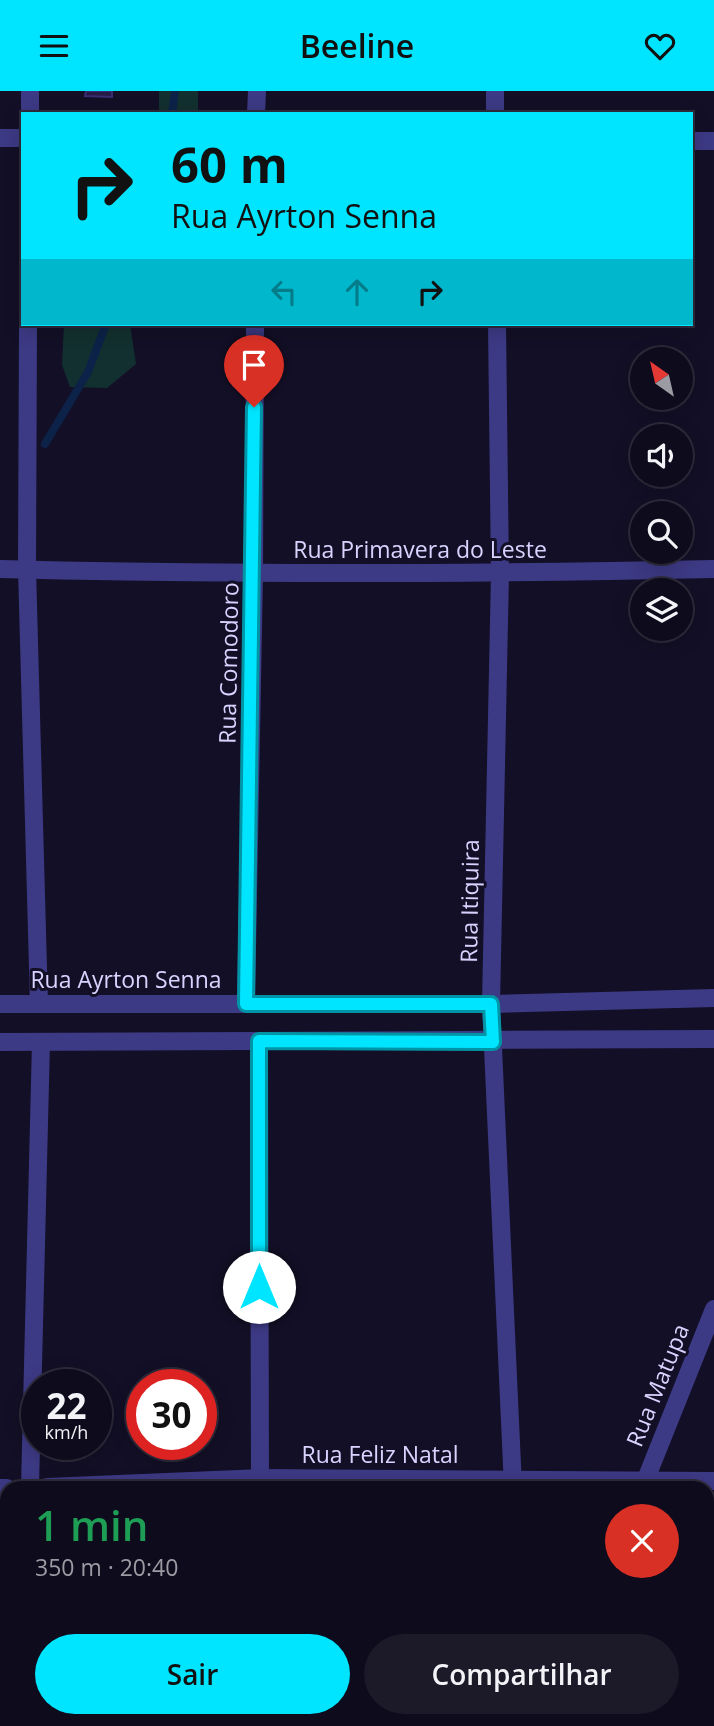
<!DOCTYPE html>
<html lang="pt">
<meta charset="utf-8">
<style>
body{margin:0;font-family:"Open Sans",sans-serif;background:#1c1929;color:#f1f3f6;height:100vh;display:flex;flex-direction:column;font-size:26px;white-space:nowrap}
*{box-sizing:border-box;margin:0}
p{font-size:23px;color:#9b9ba3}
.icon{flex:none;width:38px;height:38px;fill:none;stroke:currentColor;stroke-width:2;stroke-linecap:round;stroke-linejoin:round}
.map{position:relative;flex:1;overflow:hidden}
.drawer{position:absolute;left:0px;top:1390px;width:714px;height:247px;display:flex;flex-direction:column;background:#0e0b1c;border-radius:21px 21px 0 0;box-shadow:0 4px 18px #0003,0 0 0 2px #2e2b3b}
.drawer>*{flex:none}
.top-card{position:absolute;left:21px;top:21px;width:672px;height:214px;border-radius:0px;box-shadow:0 4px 18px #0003,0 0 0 2px #2e2b3b;background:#00e5ff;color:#111;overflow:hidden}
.needle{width:46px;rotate:326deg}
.tools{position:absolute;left:630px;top:256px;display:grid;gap:14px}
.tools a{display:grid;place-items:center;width:63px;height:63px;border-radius:50%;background:#0e0b1c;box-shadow:0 4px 18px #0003,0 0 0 2px #2e2b3b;font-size:35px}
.speed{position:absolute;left:21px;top:1278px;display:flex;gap:14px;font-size:35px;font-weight:700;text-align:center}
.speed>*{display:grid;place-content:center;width:91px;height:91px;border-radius:50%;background:#0e0b1c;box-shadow:0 4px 18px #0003,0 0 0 2px #2e2b3b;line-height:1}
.speed small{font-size:18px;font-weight:400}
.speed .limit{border:10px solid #d22;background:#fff;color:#111}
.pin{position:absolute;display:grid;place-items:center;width:60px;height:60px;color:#fff;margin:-72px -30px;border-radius:50% 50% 50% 0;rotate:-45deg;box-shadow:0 0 7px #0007}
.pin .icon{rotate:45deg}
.me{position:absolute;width:77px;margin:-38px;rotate:0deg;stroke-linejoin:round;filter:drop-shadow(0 0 5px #0008)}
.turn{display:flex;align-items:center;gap:24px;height:147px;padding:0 35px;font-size:32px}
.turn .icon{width:91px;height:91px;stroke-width:2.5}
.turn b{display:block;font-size:49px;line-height:60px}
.lanes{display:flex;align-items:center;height:66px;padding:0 35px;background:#0003;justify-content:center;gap:35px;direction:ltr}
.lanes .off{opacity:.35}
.round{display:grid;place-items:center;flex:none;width:74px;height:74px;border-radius:37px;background:#1c1929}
.summary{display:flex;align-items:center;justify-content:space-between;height:119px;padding:0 35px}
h1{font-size:42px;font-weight:600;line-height:52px;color:#1e9e55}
.button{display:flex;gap:14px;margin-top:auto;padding:14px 35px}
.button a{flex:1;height:80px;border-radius:42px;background:#00e5ff;color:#111;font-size:28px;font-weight:600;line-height:80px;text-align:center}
.button a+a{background:#1c1929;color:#f1f3f6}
header{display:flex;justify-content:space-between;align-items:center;height:91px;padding:0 35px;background:#00e5ff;color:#111;font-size:32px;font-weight:600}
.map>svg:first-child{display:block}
.green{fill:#12302f}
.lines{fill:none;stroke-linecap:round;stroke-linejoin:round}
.stream{stroke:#0c2248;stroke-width:8}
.building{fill:#241b47;stroke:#3b2d73;stroke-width:2}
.minor{stroke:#3d3a85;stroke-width:18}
.route-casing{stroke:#0095a6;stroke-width:18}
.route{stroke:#00e5ff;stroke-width:12}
.labels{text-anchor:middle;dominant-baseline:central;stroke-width:6;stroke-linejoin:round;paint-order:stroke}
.street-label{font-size:23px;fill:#d9d4ff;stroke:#130f26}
</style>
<header><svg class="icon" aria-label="menu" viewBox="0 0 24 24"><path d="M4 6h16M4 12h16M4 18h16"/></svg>Beeline<svg class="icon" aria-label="heart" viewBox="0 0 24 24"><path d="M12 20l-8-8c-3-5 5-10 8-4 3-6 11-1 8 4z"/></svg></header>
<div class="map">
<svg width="714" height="1635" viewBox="0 0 714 1635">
<rect width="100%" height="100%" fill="#130f26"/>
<g class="green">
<path d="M 159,0 L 198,0 L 198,23 L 159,21 Z"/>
<path d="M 64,233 L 130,233 L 136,273 L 107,297 L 70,296 L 62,274 Z"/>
</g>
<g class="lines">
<g class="stream">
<path d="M 172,23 L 175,0"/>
<path d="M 45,353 L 88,281 L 106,233"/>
</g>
</g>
<path class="building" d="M 86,0 L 112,0 L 112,6 L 85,5 Z"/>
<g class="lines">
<g class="minor">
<path d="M 495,0 L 495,23"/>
<path d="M 30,23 L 30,0"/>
<path d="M 256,23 L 257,0"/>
<path d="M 0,47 L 23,47"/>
<path d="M 691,50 L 714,50"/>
<path d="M 28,233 L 27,478 L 39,913"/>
<path d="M 497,233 L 500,483 L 491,913 L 513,1396"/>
<path d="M 0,478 C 238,484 476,483 714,478"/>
<path d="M 0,913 L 491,913 L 714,907"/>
<path d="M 246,913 L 254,483 L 255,233"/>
<path d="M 259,950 L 260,1396"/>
<path d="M 0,951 L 714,948"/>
<path d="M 646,1388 L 714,1218"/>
<path d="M 30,1396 L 41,951"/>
<path d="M 47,1396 L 260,1387 L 714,1390"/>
<path d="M 0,1397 L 7,1397"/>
<path d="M 707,1521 L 714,1504"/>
<path d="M 35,1629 L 35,1635"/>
<path d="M 265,1629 L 266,1635"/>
<path d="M 467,1635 L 468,1629"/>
<path d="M 659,1635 L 662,1629"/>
</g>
</g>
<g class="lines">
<defs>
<path id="route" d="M 254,316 L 246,913 L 491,913 L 493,951 L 259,950 L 259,1196"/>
</defs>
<use href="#route" class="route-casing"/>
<use href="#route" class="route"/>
</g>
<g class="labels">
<g class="street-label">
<text x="420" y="458">Rua Primavera do Leste</text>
<text transform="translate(228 572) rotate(-89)">Rua Comodoro</text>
<text transform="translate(469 810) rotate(-89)">Rua Itiquira</text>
<text x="126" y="888">Rua Ayrton Senna</text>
<text transform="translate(657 1294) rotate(-68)">Rua Matupa</text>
<text x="380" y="1363">Rua Feliz Natal</text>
</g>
</g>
</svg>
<div class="tools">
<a><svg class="needle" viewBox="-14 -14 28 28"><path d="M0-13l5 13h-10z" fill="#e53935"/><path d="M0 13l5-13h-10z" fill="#9b9ba3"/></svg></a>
<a><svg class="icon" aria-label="sound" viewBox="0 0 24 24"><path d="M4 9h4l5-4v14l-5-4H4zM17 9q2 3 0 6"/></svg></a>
<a><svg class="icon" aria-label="search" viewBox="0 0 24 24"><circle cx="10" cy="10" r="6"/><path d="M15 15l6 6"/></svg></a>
<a><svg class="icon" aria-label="layers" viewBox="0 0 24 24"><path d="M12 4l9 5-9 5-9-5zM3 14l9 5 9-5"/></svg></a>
</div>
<div class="speed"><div>22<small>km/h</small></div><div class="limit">30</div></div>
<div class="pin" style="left:254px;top:316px;background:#d93025"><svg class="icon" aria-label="arrive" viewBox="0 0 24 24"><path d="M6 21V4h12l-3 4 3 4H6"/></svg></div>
<svg class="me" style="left:259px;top:1196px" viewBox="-20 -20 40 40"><circle r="19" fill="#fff"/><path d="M0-13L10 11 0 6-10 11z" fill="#00e5ff"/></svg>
<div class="top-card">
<div class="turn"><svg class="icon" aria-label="right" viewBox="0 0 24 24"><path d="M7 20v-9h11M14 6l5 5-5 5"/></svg><div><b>60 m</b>Rua Ayrton Senna</div></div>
<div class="lanes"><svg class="icon off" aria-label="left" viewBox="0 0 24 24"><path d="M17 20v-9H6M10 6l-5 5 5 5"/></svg><svg class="icon off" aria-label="ahead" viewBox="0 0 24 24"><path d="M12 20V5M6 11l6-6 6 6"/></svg><svg class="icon" aria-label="right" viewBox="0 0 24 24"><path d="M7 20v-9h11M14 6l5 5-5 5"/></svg></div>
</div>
<section class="drawer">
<div class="summary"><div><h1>1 min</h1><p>350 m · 20:40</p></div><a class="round" style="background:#d93025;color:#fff"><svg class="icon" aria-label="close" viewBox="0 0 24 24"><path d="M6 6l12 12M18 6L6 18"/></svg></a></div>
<div class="button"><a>Sair</a><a>Compartilhar</a></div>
</section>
</div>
